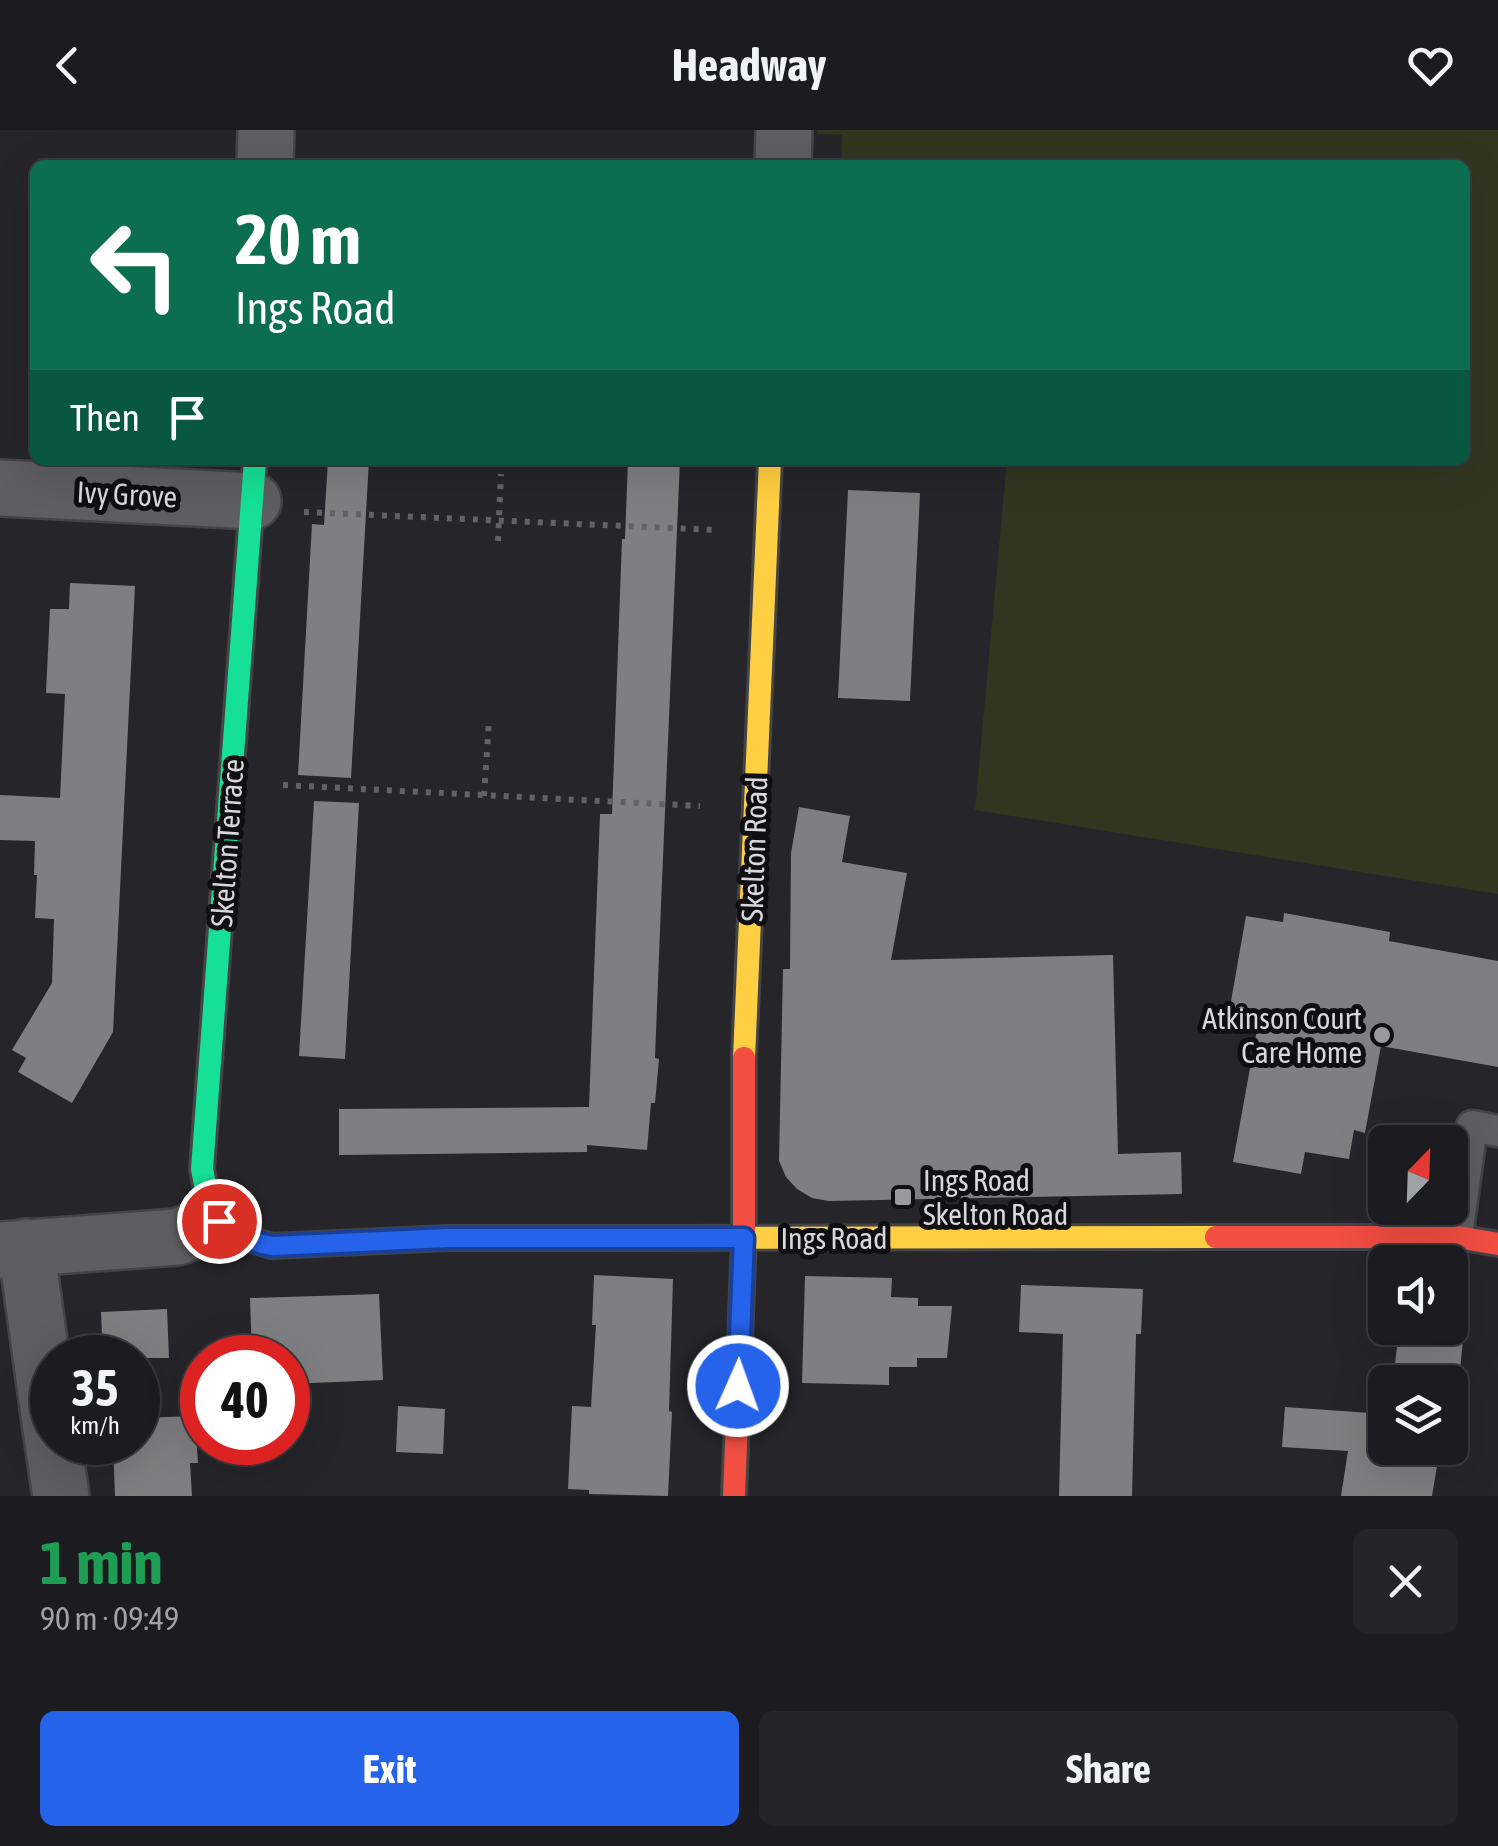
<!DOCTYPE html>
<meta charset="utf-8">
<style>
body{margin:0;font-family:"Asap Condensed",sans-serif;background:#252529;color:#f1f3f6;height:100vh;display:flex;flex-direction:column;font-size:38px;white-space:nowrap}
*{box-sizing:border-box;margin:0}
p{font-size:32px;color:#a0a1a5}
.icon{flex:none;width:55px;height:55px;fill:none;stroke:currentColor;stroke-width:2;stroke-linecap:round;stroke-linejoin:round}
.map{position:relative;height:1366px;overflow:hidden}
.panel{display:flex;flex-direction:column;background:#1c1c20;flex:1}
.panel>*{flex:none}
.banner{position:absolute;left:30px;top:30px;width:1440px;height:305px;border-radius:15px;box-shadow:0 10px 40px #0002,0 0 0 2px #3a3a3e;background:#0b6e4f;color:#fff;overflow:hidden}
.needle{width:65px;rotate:23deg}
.buttons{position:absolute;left:1368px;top:995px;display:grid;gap:20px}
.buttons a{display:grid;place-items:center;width:100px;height:100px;border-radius:15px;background:#1c1c20;box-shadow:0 10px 40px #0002,0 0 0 2px #3a3a3e;font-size:50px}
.speed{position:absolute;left:30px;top:1205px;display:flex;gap:20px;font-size:50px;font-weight:700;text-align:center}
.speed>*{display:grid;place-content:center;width:130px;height:130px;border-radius:50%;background:#1c1c20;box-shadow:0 10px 40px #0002,0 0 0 2px #3a3a3e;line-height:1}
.speed small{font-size:25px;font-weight:400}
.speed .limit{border:15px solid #d22;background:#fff;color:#111}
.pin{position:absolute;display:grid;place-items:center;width:85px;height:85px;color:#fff;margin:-42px;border:5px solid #fff;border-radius:50%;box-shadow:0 2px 10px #0007}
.me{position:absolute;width:110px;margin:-55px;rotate:2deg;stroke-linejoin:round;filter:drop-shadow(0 0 8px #0008)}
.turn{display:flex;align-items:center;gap:35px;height:210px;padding:0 40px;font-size:45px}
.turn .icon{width:130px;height:130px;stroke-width:2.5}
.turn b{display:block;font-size:70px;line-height:85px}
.then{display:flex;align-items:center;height:95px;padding:0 40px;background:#0003;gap:20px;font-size:38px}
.round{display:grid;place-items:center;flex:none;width:105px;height:105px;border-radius:15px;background:#252529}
.overview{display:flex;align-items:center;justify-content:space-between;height:170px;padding:0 40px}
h1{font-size:60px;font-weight:700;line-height:75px;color:#1e9e55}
.action{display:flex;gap:20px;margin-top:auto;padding:20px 40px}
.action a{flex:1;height:115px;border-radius:15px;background:#2563eb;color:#fff;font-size:40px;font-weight:700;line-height:115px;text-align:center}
.action a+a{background:#252529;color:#f1f3f6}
header{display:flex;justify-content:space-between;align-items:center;height:130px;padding:0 40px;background:#1c1c20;font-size:45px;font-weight:700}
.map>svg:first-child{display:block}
.green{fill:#323621}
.building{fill:#7f7f81}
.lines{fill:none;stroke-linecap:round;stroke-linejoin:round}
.lane-casing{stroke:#444446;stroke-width:35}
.street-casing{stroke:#444446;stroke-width:60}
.fast-casing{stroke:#444446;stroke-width:28}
.slow-casing{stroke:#444446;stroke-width:28}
.jam-casing{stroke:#444446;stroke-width:28}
.path{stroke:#626264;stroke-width:6;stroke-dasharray:5 8;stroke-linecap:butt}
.lane{stroke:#5e5d60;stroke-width:30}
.street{stroke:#5e5d60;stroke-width:55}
.fast{stroke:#16e098;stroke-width:22}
.slow{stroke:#ffcf43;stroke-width:22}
.jam{stroke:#f24e42;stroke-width:22}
.route-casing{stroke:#184099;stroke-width:25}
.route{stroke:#2563eb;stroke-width:18}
.poi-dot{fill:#9a9a9e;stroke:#0f0e11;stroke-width:4}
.labels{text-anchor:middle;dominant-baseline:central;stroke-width:10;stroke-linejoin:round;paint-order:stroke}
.street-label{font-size:30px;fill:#d8d8dc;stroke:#0f0e11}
.poi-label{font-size:30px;fill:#d8d8dc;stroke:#0f0e11;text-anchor:end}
</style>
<header><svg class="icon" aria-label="back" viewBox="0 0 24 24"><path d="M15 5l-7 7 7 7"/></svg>Headway<svg class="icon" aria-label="heart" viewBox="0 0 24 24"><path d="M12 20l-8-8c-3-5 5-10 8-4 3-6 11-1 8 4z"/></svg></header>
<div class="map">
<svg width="1498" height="1366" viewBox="0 0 1498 1366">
<rect width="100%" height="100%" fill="#26262a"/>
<path class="green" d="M 818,0 L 1498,0 L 1498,764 L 975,680 L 1007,330 L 1465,330 L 1465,35 L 841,35 L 842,5 L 818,4 Z"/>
<g class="building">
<path d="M 328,330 L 369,330 L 351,648 L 298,645 L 312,394 L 324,395 Z"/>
<path d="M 628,330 L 680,330 L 661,775 L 655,928 L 659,929 L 655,973 L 651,973 L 647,1020 L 587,1015 L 587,1022 L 339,1025 L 339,979 L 589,977 L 600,684 L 612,684 L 622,409 L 625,409 Z"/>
<path d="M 848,360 L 920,363 L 910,571 L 838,568 Z"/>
<path d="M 70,453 L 135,456 L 113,902 L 72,973 L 18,942 L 26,928 L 12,920 L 52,853 L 54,789 L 35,788 L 37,745 L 34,745 L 35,711 L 0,710 L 0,665 L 60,668 L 65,564 L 46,563 L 50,479 L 69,479 Z"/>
<path d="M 314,671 L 359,673 L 345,929 L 299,926 Z"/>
<path d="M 799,677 L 850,686 L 842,732 L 907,743 L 891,830 L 1113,825 L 1118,1024 L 1181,1022 L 1182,1064 L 829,1071 L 812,1068 L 797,1059 L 786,1047 L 779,1031 L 783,839 L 790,839 L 791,723 Z"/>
<path d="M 1284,783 L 1390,802 L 1389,811 L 1498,831 L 1498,937 L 1381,916 L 1365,1003 L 1354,1000 L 1349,1029 L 1305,1022 L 1301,1044 L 1233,1032 L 1258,894 L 1228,888 L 1246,786 L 1283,792 Z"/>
<path d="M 594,1145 L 673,1149 L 669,1281 L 672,1282 L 668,1366 L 589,1364 L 589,1360 L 568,1359 L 572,1276 L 591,1277 L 596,1195 L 592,1195 Z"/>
<path d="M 805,1146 L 892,1148 L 891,1167 L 918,1168 L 918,1176 L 952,1176 L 947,1228 L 917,1228 L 917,1237 L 889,1237 L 889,1255 L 802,1253 Z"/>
<path d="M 1021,1155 L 1143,1159 L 1141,1204 L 1136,1204 L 1132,1366 L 1059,1366 L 1063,1204 L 1019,1202 Z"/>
<path d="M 379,1164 L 383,1250 L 288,1254 L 288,1228 L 252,1228 L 250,1168 Z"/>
<path d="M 167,1179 L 169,1228 L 103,1228 L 101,1182 Z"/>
<path d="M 1399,1198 L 1464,1198 L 1458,1262 L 1450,1262 L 1450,1252 L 1393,1252 Z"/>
<path d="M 398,1276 L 445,1279 L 443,1324 L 396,1322 Z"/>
<path d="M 1285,1277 L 1385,1284 L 1385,1318 L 1440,1318 L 1432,1366 L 1341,1366 L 1348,1321 L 1282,1317 Z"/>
<path d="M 195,1286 L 198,1333 L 190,1333 L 192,1366 L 115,1366 L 113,1312 L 138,1312 L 138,1288 Z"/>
</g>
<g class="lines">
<defs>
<path id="lane" d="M 1457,1107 L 1472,996 L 1498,1001"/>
<g id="street">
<path d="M 265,35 L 266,0"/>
<path d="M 783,35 L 784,0"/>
<path d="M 0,358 L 253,371"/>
<path d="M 26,1117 L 52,1306"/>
<path d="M 0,1120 L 177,1107 L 219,1091"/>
<path d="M 53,1312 L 61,1366"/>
</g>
<path id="fast" d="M 255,330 L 202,1039 L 208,1070 L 221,1092 L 242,1107 L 272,1116 L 448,1108 L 655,1108"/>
<g id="slow">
<path d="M 744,928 L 770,330"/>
<path d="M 655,1108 L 1216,1107"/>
</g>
<g id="jam">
<path d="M 1216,1107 L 1457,1107 L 1498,1114"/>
<path d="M 734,1366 L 744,1108 L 744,928"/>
</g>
</defs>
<use href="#lane" class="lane-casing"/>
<use href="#street" class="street-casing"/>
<use href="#fast" class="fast-casing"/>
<use href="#slow" class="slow-casing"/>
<use href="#jam" class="jam-casing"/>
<g class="path">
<path d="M 304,382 L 716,400"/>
<path d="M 498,411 L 501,344"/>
<path d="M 283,655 L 700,676"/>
<path d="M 484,666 L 489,591"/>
</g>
<use href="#lane" class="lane"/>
<use href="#street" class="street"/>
<use href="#fast" class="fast"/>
<use href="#slow" class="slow"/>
<use href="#jam" class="jam"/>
</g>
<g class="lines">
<defs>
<path id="route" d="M 219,1091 C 235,1106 251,1112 272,1116 L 448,1108 L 744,1108 L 738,1256"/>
</defs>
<use href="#route" class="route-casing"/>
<use href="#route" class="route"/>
</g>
<g class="poi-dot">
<circle cx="1382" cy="905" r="10"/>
<rect x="893" y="1057" width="20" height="20" rx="5"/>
</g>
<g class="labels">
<g class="street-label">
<text transform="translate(127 364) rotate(3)">Ivy Grove</text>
<text transform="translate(227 713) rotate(-86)">Skelton Terrace</text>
<text transform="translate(754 719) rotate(-88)">Skelton Road</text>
<text x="834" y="1108">Ings Road</text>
</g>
<g class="poi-label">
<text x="1362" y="888">Atkinson Court<tspan x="1362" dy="34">Care Home</tspan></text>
<text x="923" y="1050" text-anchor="start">Ings Road<tspan x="923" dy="34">Skelton Road</tspan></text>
</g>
</g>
</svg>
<div class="buttons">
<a><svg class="needle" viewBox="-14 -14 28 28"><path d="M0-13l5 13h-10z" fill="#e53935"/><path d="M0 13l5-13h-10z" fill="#a0a1a5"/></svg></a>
<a><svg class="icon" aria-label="sound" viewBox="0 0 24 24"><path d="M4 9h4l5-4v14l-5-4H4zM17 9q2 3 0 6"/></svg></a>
<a><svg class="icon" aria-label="layers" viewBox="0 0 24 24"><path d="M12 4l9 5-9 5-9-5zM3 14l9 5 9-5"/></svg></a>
</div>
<div class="speed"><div>35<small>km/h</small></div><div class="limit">40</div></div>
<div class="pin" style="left:219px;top:1091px;background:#d93025"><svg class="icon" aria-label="arrive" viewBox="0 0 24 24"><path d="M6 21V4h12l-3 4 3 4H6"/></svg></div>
<svg class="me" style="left:738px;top:1256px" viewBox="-20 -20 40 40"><circle r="17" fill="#2563eb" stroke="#fff" stroke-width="3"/><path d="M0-11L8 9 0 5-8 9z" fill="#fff"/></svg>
<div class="banner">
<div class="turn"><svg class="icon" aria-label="left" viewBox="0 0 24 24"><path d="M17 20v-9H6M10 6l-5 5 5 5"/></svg><div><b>20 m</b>Ings Road</div></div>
<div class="then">Then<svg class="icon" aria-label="arrive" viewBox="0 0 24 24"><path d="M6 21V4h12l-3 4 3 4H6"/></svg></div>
</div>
</div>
<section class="panel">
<div class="overview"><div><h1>1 min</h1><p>90 m · 09:49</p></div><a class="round"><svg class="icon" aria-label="close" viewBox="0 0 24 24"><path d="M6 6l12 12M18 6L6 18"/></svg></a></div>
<div class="action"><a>Exit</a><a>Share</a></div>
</section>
